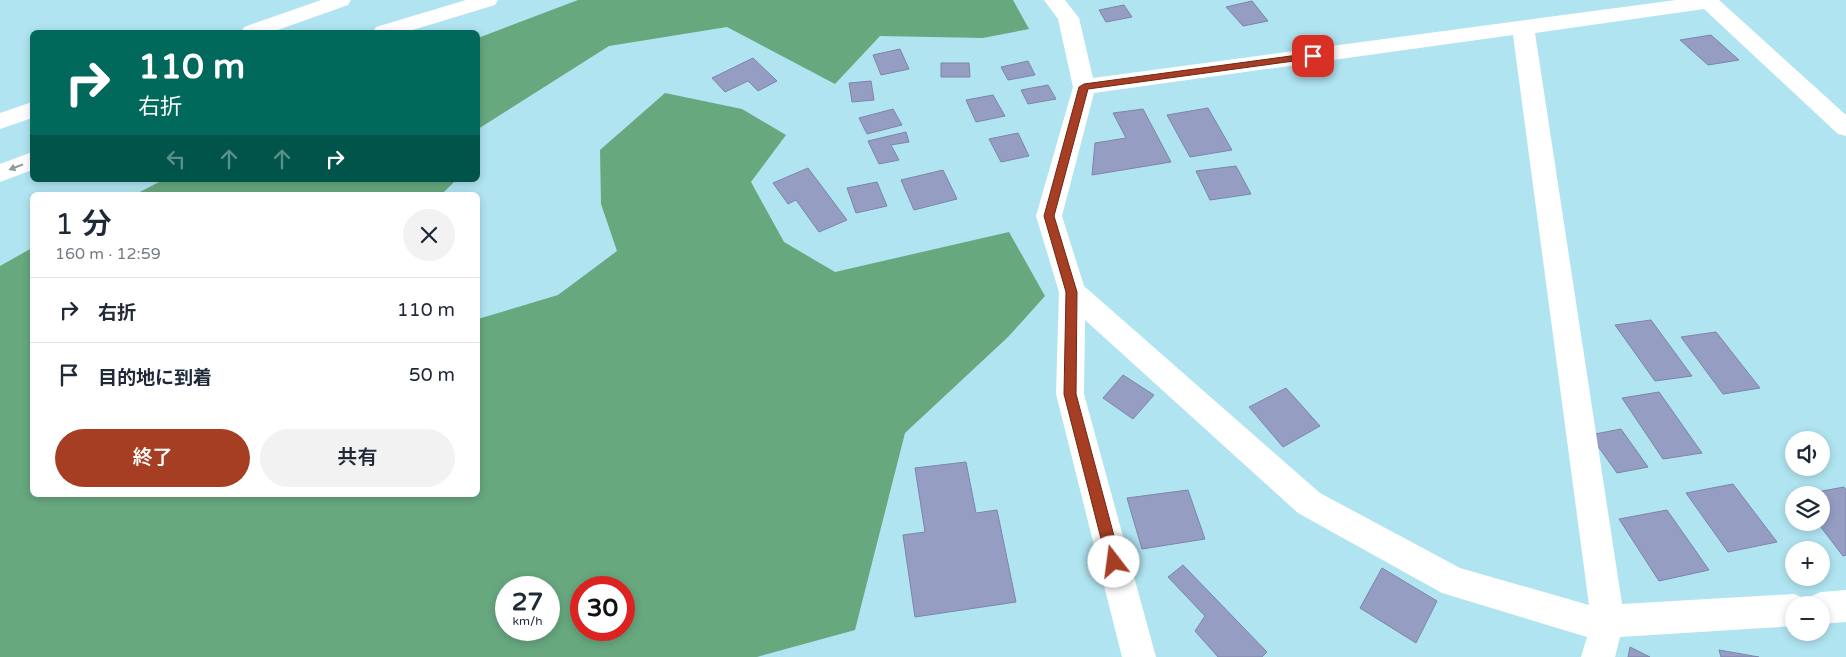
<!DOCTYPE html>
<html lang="ja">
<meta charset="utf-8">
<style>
body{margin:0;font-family:"Varela Round","Noto Sans JP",sans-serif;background:#f2f2f3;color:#1f2937;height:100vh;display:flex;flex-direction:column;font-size:19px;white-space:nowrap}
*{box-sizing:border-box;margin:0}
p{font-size:16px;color:#747a83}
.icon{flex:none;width:28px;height:28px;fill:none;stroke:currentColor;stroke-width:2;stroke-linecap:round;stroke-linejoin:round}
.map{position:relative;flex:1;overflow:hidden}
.side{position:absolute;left:30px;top:192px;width:450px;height:305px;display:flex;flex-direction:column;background:#fff;border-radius:8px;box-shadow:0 2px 8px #0003}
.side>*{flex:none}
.hud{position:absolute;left:30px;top:30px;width:450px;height:152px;border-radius:8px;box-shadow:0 2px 8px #0003;background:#00695c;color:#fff;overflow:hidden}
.tools{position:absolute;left:1785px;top:431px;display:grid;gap:10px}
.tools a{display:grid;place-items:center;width:45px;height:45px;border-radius:50%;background:#fff;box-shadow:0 2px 8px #0003;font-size:25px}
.speed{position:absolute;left:495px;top:576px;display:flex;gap:10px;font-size:25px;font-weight:700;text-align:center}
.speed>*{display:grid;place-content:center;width:65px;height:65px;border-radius:50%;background:#fff;box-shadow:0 2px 8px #0003;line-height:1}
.speed small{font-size:12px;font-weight:400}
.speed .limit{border:8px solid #d22;background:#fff;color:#111}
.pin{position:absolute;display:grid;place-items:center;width:42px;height:42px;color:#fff;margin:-21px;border-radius:10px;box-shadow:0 2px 8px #0006}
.me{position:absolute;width:55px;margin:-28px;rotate:345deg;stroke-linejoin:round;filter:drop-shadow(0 0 4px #0008)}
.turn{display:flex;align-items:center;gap:18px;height:105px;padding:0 25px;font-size:22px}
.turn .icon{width:65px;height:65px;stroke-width:2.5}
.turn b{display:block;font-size:35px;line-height:42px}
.lanes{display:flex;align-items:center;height:48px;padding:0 25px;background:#0003;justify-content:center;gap:25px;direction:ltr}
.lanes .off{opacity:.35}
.round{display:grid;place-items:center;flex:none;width:52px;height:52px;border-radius:26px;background:#f2f2f3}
.head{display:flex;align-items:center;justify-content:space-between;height:85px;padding:0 25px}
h1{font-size:30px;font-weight:600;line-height:38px}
.button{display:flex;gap:10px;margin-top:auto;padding:10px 25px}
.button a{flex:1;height:58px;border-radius:30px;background:#a63e23;color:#fff;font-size:20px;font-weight:600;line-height:58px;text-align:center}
.button a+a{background:#f2f2f3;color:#1f2937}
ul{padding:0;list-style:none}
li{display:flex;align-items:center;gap:15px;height:65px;padding:0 25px;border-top:1px solid #e0e1e3}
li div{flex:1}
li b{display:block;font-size:19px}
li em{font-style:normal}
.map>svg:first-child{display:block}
.forest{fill:#67a87f;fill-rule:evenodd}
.building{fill:#959dc3;stroke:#7d85aa}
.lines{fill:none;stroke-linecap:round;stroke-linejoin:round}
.street{fill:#fff;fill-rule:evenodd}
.highway{fill:#fff;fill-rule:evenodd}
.oneway{fill:#8e999c}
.route{fill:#a63e23;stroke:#6c2817}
</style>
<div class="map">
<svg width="1846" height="657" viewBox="0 0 1846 657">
<rect width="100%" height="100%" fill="#b0e4f1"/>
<g class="forest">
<path d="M 578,0 L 1013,0 L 1029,29 L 983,38 L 880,36 L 835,84 L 727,27 L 609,46 L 478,129 L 478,38 Z"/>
<path d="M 665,93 L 742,109 L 786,135 L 751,182 L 784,242 L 835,272 L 1009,232 L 1045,296 L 1008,337 L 905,433 L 855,630 L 757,657 L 0,657 L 0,266 L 32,248 L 32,495 L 478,495 L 478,319 L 558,295 L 617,251 L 601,204 L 600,150 ZM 506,588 L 549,588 L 549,630 L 506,630 ZM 581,588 L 624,588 L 624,630 L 581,630 Z"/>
<path d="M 163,180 L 456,180 L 441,195 L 134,195 Z"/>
</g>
<g class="building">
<path d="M 1252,1 L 1268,21 L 1243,26 L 1226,7 Z"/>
<path d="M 1124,5 L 1132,17 L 1106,22 L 1099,10 Z"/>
<path d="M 1711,35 L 1739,60 L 1708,65 L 1680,40 Z"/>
<path d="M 900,49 L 909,69 L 881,75 L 873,55 Z"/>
<path d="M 753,58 L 777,81 L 758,91 L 748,81 L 725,92 L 712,78 Z"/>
<path d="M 1028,61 L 1035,75 L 1008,80 L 1001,67 Z"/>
<path d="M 941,63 L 969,63 L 970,77 L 941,77 Z"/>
<path d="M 871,81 L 874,100 L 852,102 L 849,83 Z"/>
<path d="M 1048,85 L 1056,99 L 1028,104 L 1021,90 Z"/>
<path d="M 993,95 L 1005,116 L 976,122 L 966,100 Z"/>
<path d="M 1208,108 L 1232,150 L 1190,157 L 1167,115 Z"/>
<path d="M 893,109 L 902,125 L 867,134 L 859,118 Z"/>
<path d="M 1143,109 L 1171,162 L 1092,175 L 1095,143 L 1126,138 L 1113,113 Z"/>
<path d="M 906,132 L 909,142 L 891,145 L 899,160 L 879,164 L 868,141 Z"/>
<path d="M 1018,133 L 1029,156 L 1001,162 L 989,139 Z"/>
<path d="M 1236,166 L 1251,194 L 1210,200 L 1196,171 Z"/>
<path d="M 808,168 L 847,220 L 819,232 L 796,200 L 788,204 L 773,183 Z"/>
<path d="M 943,170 L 957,199 L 914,210 L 901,180 Z"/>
<path d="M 877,182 L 887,206 L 856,213 L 847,188 Z"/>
<path d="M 1651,320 L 1692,376 L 1655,381 L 1615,325 Z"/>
<path d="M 1716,332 L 1760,388 L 1723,394 L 1681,337 Z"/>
<path d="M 1123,375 L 1154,395 L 1133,419 L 1103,398 Z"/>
<path d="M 1286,388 L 1320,426 L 1283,447 L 1249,407 Z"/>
<path d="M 1659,392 L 1702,453 L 1663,459 L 1622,398 Z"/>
<path d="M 1621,429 L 1648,467 L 1617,473 L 1590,435 Z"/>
<path d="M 966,462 L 976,513 L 997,510 L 1016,602 L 915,617 L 903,535 L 925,532 L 915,468 Z"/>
<path d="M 1733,484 L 1777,542 L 1728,552 L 1686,493 Z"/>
<path d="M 1844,487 L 1846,490 L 1846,555 L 1843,556 L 1817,522 L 1821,522 L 1821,495 L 1801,495 Z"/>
<path d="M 1188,490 L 1205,539 L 1142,549 L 1127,498 Z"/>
<path d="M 1667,510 L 1709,570 L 1659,581 L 1619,519 Z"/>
<path d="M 1183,565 L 1267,652 L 1262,657 L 1218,657 L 1195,631 L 1205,616 L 1168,577 Z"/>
<path d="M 1382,568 L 1437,601 L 1416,643 L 1360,608 Z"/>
<path d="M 1630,647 L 1650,657 L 1628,657 Z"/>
<path d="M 1719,650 L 1759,657 L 1721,657 Z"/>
</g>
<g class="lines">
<path class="street" d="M 1044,0 L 1065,0 L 1079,18 L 1093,78 L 1676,0 L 1719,0 L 1846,115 L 1846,136 L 1838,134 L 1704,9 L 1535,33 L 1622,604 L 1794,594 L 1806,599 L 1807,602 L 1809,597 L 1821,592 L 1846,590 L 1846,622 L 1821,624 L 1821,605 L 1794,605 L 1794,626 L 1620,637 L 1615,657 L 1581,657 L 1587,637 L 1442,593 L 1298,513 L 1085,320 L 1084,394 L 1156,657 L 1122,657 L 1056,394 L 1059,292 L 1036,216 L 1073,87 L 1058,19 ZM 1513,35 L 1589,605 L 1460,568 L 1320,493 L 1084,286 L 1062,216 L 1094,93 Z"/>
<g class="highway">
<path d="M 321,0 L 351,0 L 348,5 L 272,32 L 241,32 L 244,27 Z"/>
<path d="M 466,0 L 498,0 L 495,5 L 406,32 L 373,32 L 376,27 Z"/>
<path d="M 32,102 L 32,118 L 0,129 L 0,113 Z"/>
<path d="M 32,152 L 32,170 L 0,182 L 0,164 Z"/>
</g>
</g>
<defs><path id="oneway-solid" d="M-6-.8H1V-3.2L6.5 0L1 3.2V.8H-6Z" transform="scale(1.25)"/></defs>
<use class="oneway" href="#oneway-solid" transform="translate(16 167) rotate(159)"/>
<path class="route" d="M 1313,53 L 1316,54 L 1316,58 L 1088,89 L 1054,216 L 1077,292 L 1076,394 L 1121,562 L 1119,567 L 1114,569 L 1109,567 L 1107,562 L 1064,394 L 1066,292 L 1044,216 L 1079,87 L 1084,84 Z"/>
</svg>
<div class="tools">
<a><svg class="icon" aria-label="sound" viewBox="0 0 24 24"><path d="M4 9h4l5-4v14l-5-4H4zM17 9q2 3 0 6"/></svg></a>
<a><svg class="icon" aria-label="layers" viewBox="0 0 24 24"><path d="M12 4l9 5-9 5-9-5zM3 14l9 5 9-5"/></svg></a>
<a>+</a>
<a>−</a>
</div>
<div class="speed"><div>27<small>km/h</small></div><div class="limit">30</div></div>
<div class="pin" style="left:1313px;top:56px;background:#d93025"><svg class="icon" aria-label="arrive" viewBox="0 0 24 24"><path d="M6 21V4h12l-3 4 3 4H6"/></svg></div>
<svg class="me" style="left:1114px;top:562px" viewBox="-20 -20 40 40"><circle r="19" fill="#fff"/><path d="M0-13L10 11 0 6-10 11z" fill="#a63e23"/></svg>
<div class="hud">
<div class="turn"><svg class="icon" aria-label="right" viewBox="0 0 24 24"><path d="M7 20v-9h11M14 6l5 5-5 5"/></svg><div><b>110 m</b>右折</div></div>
<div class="lanes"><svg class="icon off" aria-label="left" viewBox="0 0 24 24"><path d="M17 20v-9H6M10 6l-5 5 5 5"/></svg><svg class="icon off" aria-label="ahead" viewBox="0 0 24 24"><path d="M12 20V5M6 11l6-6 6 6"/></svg><svg class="icon off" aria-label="ahead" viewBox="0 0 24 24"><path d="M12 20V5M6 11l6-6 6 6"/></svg><svg class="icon" aria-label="right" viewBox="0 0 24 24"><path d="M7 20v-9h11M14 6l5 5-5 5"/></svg></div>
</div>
<section class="side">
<div class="head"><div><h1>1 分</h1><p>160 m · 12:59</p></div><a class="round"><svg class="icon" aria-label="close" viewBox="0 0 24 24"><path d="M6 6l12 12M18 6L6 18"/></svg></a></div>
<ul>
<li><svg class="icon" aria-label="right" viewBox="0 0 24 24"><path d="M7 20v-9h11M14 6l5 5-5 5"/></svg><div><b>右折</b></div><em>110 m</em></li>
<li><svg class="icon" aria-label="arrive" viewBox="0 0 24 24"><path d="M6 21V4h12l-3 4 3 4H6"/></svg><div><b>目的地に到着</b></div><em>50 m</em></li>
</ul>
<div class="button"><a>終了</a><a>共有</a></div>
</section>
</div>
